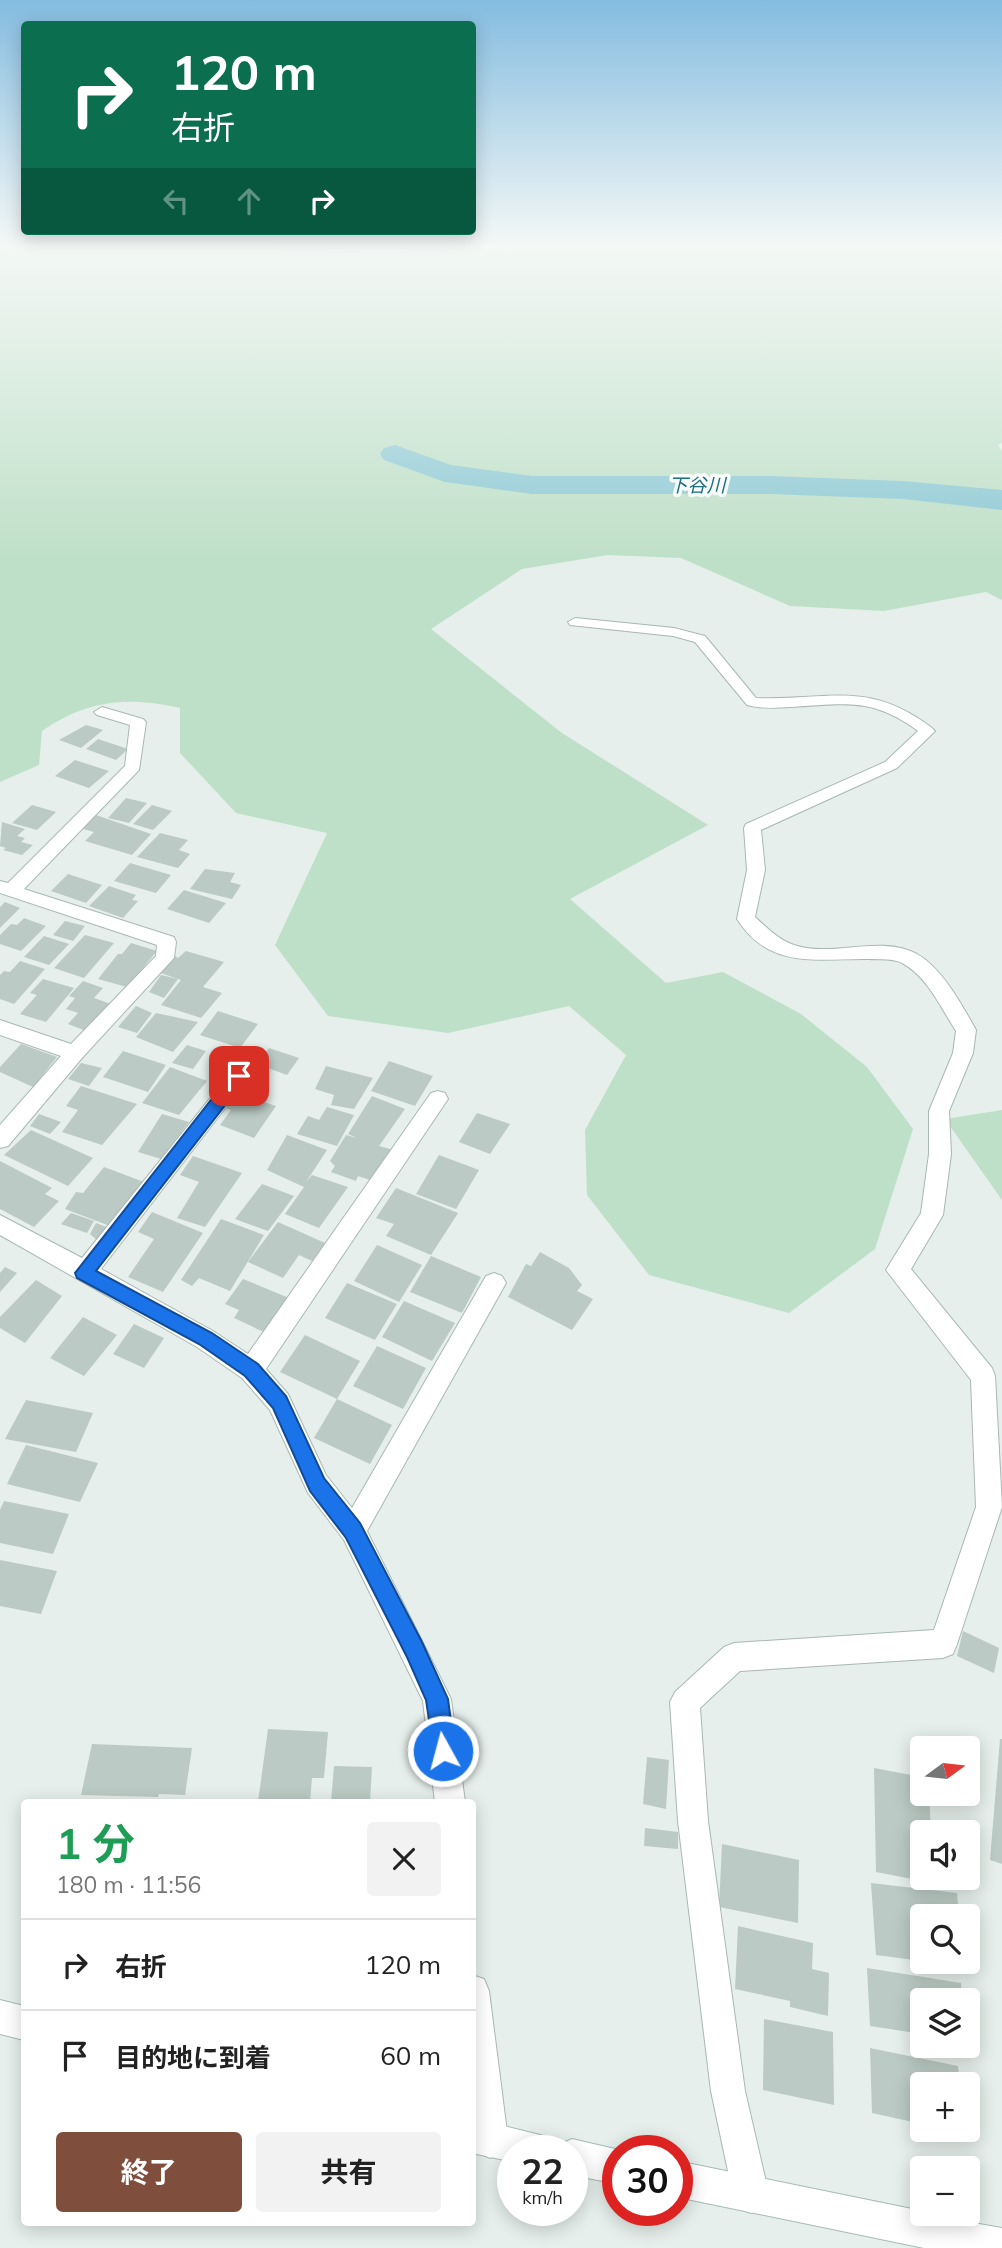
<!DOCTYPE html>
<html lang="ja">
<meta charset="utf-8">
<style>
body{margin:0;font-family:Mulish,"Noto Sans JP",sans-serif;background:#f2f2f2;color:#222;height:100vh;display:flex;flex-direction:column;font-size:26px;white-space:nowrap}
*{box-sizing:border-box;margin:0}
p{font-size:23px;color:#767676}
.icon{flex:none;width:38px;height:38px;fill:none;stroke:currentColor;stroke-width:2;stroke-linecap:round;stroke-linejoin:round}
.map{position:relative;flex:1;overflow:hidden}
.panel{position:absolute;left:21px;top:1799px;width:455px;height:427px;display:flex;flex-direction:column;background:#fff;border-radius:7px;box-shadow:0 4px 18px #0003}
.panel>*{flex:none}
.guide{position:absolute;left:21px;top:21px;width:455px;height:214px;border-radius:7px;box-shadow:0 4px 18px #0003;background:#0b6e4f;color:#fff;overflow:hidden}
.needle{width:46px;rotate:75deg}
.buttons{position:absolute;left:910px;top:1736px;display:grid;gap:14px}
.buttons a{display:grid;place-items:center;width:70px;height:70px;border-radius:7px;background:#fff;box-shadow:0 4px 18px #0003;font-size:35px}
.speed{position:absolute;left:497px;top:2135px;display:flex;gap:14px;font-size:35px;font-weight:700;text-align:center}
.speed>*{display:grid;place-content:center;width:91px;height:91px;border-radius:50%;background:#fff;box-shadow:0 4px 18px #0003;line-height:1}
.speed small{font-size:18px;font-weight:400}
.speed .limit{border:10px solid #d22;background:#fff;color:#111}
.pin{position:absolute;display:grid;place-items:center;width:60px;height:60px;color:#fff;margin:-30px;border-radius:14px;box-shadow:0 4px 10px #0006}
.me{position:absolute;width:77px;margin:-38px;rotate:353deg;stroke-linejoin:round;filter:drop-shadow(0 0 5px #0008)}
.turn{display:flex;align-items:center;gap:24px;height:147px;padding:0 35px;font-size:32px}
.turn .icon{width:91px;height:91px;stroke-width:2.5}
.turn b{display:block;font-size:49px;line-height:60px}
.lanes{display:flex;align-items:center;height:66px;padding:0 35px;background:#0003;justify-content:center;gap:35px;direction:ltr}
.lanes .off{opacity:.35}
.round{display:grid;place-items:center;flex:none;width:74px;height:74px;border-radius:7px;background:#f2f2f2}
.head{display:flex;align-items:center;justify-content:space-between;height:119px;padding:0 35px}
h1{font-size:42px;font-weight:700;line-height:52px;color:#1e9e55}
.cta{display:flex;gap:14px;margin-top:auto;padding:14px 35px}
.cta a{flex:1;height:80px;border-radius:7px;background:#804e3d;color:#fff;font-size:28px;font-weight:700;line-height:80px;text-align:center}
.cta a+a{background:#f2f2f2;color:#222}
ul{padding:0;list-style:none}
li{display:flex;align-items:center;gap:21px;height:91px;padding:0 35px;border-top:2px solid #e0e0e0}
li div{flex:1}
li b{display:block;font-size:26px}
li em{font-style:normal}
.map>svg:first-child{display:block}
.green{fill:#bfe0c8}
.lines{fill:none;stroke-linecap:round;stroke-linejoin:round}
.river{fill:#8ec9d4;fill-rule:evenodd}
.building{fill:#bbcac4}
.street-casing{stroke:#a8b8b2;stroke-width:2}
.secondary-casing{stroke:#a4bbb3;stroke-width:2}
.street{fill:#fff;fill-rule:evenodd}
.secondary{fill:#fff;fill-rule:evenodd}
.route{fill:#1a73e8;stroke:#114b97;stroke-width:2}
.labels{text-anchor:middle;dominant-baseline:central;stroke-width:7;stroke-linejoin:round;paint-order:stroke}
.far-water-label{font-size:19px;font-style:italic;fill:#1c6f80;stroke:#f7fbf9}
</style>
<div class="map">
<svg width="1002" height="2248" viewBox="0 0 1002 2248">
<rect width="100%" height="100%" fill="#e6efeb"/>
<g class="green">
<path d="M 0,243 L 260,243 L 289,251 L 393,253 L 509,243 L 1002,243 L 1002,443 L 998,445 L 1002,451 L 1002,600 L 986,592 L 884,611 L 790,606 L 681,558 L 608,555 L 522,569 L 431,629 L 562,733 L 708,825 L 570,899 L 666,983 L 723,972 L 801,1014 L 867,1067 L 913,1129 L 875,1249 L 789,1313 L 649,1275 L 587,1195 L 585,1130 L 626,1055 L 569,1006 L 448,1033 L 328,1016 L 275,945 L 327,833 L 236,813 L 180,753 L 180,708 C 127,696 87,700 42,731 L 39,765 L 0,782 Z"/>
<path d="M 1002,1110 L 1002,1200 L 945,1119 Z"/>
</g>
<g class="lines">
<path class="river" d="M 395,445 L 451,465 L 532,476 L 771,476 L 903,481 L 1002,490 L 1002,510 L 903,499 L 771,494 L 532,494 L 445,482 L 384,460 L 380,454 L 384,448 Z"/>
</g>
<g class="building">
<path d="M 86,725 L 103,730 L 81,748 L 59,740 Z"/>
<path d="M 98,739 L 128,749 L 116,760 L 86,749 Z"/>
<path d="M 75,760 L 109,771 L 89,788 L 55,776 Z"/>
<path d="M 126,798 L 147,803 L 129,823 L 108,818 Z"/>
<path d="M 32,805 L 56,812 L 37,830 L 12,823 Z"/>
<path d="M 152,805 L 172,811 L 153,830 L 133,824 Z"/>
<path d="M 96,815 L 151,834 L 132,855 L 85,841 L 94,832 L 83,829 Z"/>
<path d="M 2,822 L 25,829 L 17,836 L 25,838 L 21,842 L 33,845 L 22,855 L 3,850 L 6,848 L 0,846 Z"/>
<path d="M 160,833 L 188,840 L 179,850 L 190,854 L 178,868 L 137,857 Z"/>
<path d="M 130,863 L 171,875 L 156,893 L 114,881 Z"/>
<path d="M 205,869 L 235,873 L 230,882 L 241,885 L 232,899 L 190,889 Z"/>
<path d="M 68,874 L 102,885 L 86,903 L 51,891 Z"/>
<path d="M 109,886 L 136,895 L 132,900 L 138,901 L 123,918 L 89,906 Z"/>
<path d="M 184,890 L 226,903 L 209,923 L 167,909 Z"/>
<path d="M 5,902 L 20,908 L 0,928 L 0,907 Z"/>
<path d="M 24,918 L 46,926 L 21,951 L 0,944 L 0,935 L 11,924 L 17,925 Z"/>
<path d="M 65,921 L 85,926 L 73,941 L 53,935 Z"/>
<path d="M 85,935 L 114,943 L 84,978 L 54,968 Z"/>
<path d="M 44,936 L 69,944 L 49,965 L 24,957 Z"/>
<path d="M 131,943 L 157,951 L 127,987 L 98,979 L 118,954 L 122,954 Z"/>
<path d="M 186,951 L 224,962 L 203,987 L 222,993 L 201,1018 L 161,1005 L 181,980 L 161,973 L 175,956 L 178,958 Z"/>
<path d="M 20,961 L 45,969 L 14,1004 L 0,999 L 0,975 L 4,971 L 10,972 Z"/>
<path d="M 161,975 L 178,979 L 164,998 L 149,992 Z"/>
<path d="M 43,979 L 74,988 L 46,1022 L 20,1014 L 37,995 L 30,993 Z"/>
<path d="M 83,981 L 103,988 L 94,998 L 111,1004 L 86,1031 L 68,1024 L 78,1013 L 66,1009 L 75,998 L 69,996 Z"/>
<path d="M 136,1006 L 152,1013 L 137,1033 L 118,1027 Z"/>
<path d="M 218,1011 L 258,1024 L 240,1048 L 200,1035 Z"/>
<path d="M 156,1013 L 198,1022 L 173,1052 L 136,1037 Z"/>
<path d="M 21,1044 L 57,1057 L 33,1087 L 0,1072 L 0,1067 Z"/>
<path d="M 187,1045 L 206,1051 L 193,1069 L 172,1063 Z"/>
<path d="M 269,1048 L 299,1058 L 287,1075 L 257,1064 Z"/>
<path d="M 123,1051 L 166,1065 L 148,1092 L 103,1077 Z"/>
<path d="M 389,1061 L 433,1076 L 415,1106 L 371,1091 Z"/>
<path d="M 81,1063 L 102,1068 L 89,1086 L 68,1079 Z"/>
<path d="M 326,1066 L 373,1078 L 354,1109 L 331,1105 L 334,1095 L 315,1089 Z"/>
<path d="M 170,1067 L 207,1081 L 179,1115 L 142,1103 Z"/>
<path d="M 81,1086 L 137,1104 L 102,1145 L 62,1132 L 78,1110 L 66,1106 Z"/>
<path d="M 238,1093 L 276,1106 L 254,1138 L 220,1125 L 231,1110 L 226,1108 Z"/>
<path d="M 372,1096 L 405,1109 L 379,1146 L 394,1150 L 376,1182 L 358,1176 L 356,1181 L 331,1172 L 335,1166 L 330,1161 L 346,1135 L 357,1138 L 348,1134 Z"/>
<path d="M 327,1107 L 354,1115 L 337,1146 L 297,1134 L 308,1116 L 319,1120 Z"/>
<path d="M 477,1113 L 510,1124 L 490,1154 L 459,1142 Z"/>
<path d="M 39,1114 L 61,1122 L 50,1134 L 30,1126 Z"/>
<path d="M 162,1114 L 189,1122 L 161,1159 L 138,1152 Z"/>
<path d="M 31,1130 L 93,1158 L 68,1186 L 4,1155 Z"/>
<path d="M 287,1135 L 327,1150 L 306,1182 L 312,1175 L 348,1187 L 319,1228 L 285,1214 L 304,1187 L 267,1170 Z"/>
<path d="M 439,1155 L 479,1170 L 456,1209 L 416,1194 Z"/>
<path d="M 193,1156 L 242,1173 L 205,1227 L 177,1218 L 199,1182 L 180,1175 Z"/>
<path d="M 0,1161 L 52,1188 L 45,1194 L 59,1201 L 34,1227 L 0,1209 Z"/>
<path d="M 104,1167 L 144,1182 L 110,1226 L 65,1209 L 76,1192 L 83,1193 Z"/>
<path d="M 262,1184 L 294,1196 L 268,1231 L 235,1219 Z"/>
<path d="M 396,1188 L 458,1213 L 431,1255 L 386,1236 L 394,1224 L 376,1218 Z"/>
<path d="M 152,1212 L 203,1233 L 163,1292 L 128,1277 L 154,1239 L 138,1232 Z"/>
<path d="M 71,1213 L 94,1221 L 87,1233 L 61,1224 Z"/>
<path d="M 221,1219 L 264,1235 L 230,1291 L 199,1278 L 192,1286 L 181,1280 Z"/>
<path d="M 278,1222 L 325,1243 L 312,1261 L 299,1255 L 283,1278 L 248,1262 Z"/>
<path d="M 96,1223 L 109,1228 L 98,1241 L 90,1234 Z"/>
<path d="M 377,1245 L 422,1265 L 399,1302 L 354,1281 Z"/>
<path d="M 540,1252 L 569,1268 L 582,1285 L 577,1291 L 593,1299 L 572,1330 L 508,1297 L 526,1264 L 531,1266 Z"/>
<path d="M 431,1256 L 481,1277 L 462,1313 L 410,1292 Z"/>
<path d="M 5,1267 L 17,1273 L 0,1292 L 0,1273 Z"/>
<path d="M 243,1279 L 289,1298 L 266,1333 L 234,1318 L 239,1310 L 225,1304 Z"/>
<path d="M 36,1280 L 62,1296 L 25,1343 L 0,1328 L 0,1317 Z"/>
<path d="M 347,1283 L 397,1304 L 375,1340 L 325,1318 Z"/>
<path d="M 404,1301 L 455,1323 L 432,1361 L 382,1337 Z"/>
<path d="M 83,1317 L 117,1335 L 84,1376 L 50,1358 Z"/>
<path d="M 134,1324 L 164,1338 L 144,1368 L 113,1354 Z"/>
<path d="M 305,1335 L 360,1361 L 337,1399 L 280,1372 Z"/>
<path d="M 377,1346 L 426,1368 L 403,1409 L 353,1386 Z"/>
<path d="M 337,1399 L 392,1425 L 370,1464 L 314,1438 Z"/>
<path d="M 26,1400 L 93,1413 L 76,1452 L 5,1439 Z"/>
<path d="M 26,1445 L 98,1463 L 80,1502 L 7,1484 Z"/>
<path d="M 4,1501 L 69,1514 L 53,1554 L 0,1543 L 0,1510 Z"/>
<path d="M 0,1560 L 57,1571 L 41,1614 L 0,1606 Z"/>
<path d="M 963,1631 L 999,1648 L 994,1673 L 957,1656 Z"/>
<path d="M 268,1729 L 328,1732 L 324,1778 L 312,1778 L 310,1802 L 258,1802 Z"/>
<path d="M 1000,1739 L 1002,1739 L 1002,1864 L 990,1860 Z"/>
<path d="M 92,1744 L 192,1748 L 185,1795 L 159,1794 L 158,1797 L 81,1795 Z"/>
<path d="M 647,1757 L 669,1760 L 666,1809 L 643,1804 Z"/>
<path d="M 334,1766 L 372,1767 L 370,1802 L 331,1802 Z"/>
<path d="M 874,1768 L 922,1777 L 922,1794 L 929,1794 L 931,1832 L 922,1832 L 922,1878 L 933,1878 L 933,1883 L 876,1872 Z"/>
<path d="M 645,1828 L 678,1832 L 678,1849 L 644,1846 Z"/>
<path d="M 722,1844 L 799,1860 L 798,1923 L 719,1907 Z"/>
<path d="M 871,1883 L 957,1893 L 959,1916 L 922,1916 L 922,1961 L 876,1955 Z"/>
<path d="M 738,1926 L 813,1943 L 812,1969 L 829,1973 L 828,2016 L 790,2007 L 790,2001 L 735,1989 Z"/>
<path d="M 867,1968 L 961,1983 L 962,2000 L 922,2000 L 922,2034 L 870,2026 Z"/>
<path d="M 764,2019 L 833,2032 L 834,2105 L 763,2090 Z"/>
<path d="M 870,2048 L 958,2066 L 960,2084 L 922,2084 L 922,2124 L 872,2113 Z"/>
</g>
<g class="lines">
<defs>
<g id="street">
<path d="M 575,618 L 674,628 L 705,636 L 756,698 C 829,701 867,679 932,728 L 935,731 L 932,734 L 897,768 L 761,830 L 765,870 L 755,917 C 767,928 779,940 794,945 C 833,958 879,934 917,954 C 942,968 962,1005 976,1030 L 973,1053 L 949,1111 L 951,1154 L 943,1215 L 911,1269 L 992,1368 L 995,1376 L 1002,1507 L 957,1644 L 953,1654 L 943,1658 L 740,1671 L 700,1708 L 708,1821 L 745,2091 L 769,2195 L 764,2208 L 751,2213 L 738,2208 L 733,2195 L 711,2091 L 678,1821 L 670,1702 L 675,1692 L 724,1647 L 734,1643 L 934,1630 L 976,1507 L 971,1380 L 886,1270 L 921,1213 L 929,1154 L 929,1111 L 953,1053 L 956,1031 C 941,1008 927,976 902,963 C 893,958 880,960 870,959 C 819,958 770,971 737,919 L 747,870 L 744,828 L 746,824 L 885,762 L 918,731 C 872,697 845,704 791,707 C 777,708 761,709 747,705 L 695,642 L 673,636 L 570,625 L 568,622 Z"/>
<path d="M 102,707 L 143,719 L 146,722 L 139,770 L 24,889 L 174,937 L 176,942 L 174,958 L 82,1058 L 8,1146 L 0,1148 L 0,1125 L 61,1056 L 0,1035 L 0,1020 L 71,1044 L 156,956 L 157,945 L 0,893 L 0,881 L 8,883 L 125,766 L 130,725 L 97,715 L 94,712 Z"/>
<path d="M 239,1068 L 246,1071 L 249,1076 L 246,1081 L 101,1269 L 213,1331 L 248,1354 L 431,1093 L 438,1091 L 445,1093 L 448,1099 L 266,1369 L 288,1394 L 326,1475 L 352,1508 L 486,1276 L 494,1273 L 502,1276 L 506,1283 L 367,1531 L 451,1699 L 465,1802 L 435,1802 L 423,1701 L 344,1540 L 308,1493 L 270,1410 L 242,1378 L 197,1347 L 0,1235 L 0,1215 L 82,1258 L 232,1071 Z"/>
<path d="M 472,1975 L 484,1979 L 489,1991 L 508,2140 L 502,2152 L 490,2158 L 478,2152 L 472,2140 Z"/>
</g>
<g id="secondary">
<path d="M 0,2000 L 24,2006 L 24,2040 L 0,2034 Z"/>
<path d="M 472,2118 L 556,2139 L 559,2145 L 572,2139 L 624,2151 L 618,2151 L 618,2184 L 572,2175 L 572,2151 L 513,2151 L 513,2162 L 472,2153 Z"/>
<path d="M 677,2161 L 922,2211 L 922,2214 L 1002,2228 L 1002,2248 L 924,2248 L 677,2197 Z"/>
</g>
</defs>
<use href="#street" class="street-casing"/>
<use href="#secondary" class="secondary-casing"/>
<use href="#street" class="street"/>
<use href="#secondary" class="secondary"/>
</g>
<linearGradient id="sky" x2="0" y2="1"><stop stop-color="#84bce0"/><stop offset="0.44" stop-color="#f4f8f6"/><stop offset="1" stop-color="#f4f8f6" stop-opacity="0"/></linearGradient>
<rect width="1002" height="558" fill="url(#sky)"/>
<path class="route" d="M 239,1071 L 244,1072 L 246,1076 L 244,1081 L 96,1271 L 212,1333 L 258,1364 L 286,1396 L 324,1478 L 360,1523 L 422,1642 L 448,1699 L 455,1751 L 451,1759 L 443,1762 L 435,1759 L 426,1700 L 407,1657 L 346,1538 L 310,1491 L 273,1408 L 245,1376 L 199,1344 L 77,1278 L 75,1273 L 233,1072 Z"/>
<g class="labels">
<g class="far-water-label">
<text x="697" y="485">下谷川</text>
</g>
</g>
</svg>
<div class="buttons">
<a><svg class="needle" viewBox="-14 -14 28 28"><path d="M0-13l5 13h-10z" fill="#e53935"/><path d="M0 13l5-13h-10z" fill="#767676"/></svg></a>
<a><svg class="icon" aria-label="sound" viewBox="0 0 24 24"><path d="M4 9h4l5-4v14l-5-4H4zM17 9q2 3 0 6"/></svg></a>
<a><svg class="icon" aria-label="search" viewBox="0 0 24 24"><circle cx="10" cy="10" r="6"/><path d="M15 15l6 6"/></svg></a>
<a><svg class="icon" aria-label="layers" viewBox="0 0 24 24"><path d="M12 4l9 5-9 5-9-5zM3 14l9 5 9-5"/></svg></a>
<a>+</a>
<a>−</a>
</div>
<div class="speed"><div>22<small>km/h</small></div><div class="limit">30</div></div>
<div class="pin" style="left:239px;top:1076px;background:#d93025"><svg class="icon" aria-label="arrive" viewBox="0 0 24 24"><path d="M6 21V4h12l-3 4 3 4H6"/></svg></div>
<svg class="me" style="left:443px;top:1751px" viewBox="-20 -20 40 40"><circle r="17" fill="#1a73e8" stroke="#fff" stroke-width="3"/><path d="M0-11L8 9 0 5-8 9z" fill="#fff"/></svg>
<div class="guide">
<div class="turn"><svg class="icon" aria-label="right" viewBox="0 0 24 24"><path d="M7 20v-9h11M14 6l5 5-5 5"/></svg><div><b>120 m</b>右折</div></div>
<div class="lanes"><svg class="icon off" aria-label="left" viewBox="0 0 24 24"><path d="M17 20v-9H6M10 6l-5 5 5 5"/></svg><svg class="icon off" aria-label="ahead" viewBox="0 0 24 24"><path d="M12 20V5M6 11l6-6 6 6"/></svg><svg class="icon" aria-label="right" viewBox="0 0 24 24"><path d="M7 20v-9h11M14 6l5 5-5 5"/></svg></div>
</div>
<section class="panel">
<div class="head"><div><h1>1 分</h1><p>180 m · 11:56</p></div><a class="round"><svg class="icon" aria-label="close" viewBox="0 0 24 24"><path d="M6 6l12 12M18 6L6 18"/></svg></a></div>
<ul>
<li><svg class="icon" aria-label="right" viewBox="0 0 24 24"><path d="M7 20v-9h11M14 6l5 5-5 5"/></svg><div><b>右折</b></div><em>120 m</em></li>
<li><svg class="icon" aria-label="arrive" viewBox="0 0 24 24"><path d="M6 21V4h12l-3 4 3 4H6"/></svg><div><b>目的地に到着</b></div><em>60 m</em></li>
</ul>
<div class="cta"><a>終了</a><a>共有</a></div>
</section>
</div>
